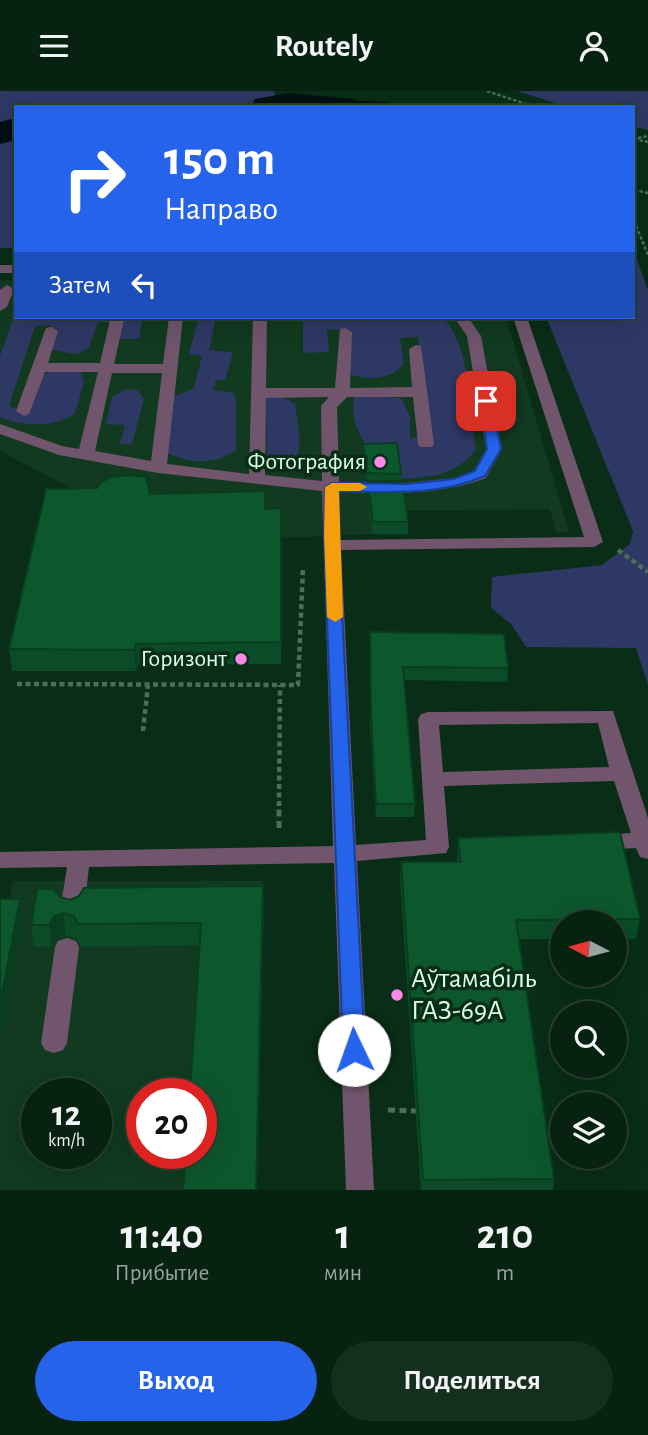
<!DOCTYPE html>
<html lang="ru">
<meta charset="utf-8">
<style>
body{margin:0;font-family:"Alegreya Sans",sans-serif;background:#152f1e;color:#f1f3f6;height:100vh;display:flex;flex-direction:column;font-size:26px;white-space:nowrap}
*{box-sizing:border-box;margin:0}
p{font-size:23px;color:#98a49f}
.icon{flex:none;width:38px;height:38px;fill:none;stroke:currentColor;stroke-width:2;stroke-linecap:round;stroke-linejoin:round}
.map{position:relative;height:1099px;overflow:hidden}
.drawer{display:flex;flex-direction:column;background:#072210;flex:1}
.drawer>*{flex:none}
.hud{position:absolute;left:14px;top:14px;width:621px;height:214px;border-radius:0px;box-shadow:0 7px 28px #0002,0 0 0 2px #283f30;background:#2563eb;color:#fff;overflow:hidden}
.needle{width:46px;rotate:276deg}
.fabs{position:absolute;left:550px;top:819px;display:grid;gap:14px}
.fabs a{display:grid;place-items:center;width:77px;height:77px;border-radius:50%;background:#072210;box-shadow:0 7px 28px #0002,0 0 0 2px #283f30;font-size:35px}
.speed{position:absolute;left:21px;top:987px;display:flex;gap:14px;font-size:35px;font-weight:700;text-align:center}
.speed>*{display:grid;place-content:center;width:91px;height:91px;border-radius:50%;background:#072210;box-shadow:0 7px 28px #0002,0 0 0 2px #283f30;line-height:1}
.speed small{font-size:18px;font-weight:400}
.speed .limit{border:10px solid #d22;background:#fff;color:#111}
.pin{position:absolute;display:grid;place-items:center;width:60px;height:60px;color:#fff;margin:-30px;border-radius:14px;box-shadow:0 4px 10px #0006}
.me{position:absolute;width:77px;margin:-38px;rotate:357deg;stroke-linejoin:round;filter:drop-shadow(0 0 5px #0008)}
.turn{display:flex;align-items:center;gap:24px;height:147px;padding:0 35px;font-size:32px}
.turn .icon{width:91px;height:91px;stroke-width:2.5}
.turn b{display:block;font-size:49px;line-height:60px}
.then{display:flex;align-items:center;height:66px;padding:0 35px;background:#0003;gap:14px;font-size:26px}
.eta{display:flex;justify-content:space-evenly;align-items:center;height:119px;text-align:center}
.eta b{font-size:42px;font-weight:600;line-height:49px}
.cta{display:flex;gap:14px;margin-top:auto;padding:14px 35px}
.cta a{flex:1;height:80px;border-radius:42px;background:#2563eb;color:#fff;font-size:28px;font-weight:600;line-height:80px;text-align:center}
.cta a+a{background:#152f1e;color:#f1f3f6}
header{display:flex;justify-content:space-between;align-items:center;height:91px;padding:0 35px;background:#072210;font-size:32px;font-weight:600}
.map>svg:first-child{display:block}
.built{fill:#113a20;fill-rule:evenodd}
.green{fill:#2e3864}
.water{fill:#031013}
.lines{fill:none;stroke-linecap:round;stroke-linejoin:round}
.river{fill:#031013;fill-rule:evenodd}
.path-far2{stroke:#4a6e56;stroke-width:2.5;stroke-dasharray:3.5 2;stroke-linecap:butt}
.path-far1{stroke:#4a6e56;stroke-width:4.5;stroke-dasharray:5 3.5;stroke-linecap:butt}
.path{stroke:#4a6e56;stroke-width:5;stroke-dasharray:7 4.5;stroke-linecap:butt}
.lane{fill:#70556c;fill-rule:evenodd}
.wall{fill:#0b4b27}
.shaded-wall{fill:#093d20}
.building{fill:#0d572d;stroke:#093d20;stroke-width:2}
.route{fill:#2563eb;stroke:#184099;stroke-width:2}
.slow{fill:#f59e0b}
.poi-dot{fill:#f888e9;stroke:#092d16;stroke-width:2.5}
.labels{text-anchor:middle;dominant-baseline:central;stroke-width:7;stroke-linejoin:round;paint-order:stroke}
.poi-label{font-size:24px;fill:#ddffe5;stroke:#092d16;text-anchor:end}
.near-poi-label{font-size:28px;fill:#ddffe5;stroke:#092d16;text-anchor:start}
</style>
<header><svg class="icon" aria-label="menu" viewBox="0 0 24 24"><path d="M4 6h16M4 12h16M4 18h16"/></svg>Routely<svg class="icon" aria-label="person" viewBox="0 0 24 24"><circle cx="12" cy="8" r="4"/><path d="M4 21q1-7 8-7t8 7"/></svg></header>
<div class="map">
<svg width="648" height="1099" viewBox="0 0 648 1099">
<rect width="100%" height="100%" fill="#092d16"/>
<g class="built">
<path d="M 0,189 L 16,189 L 16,226 L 506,226 L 569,441 L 556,442 L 550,418 L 371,420 L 372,443 L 282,447 L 281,438 L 73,398 L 0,360 Z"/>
<path d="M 13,790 L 263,790 L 257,1099 L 0,1099 L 0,830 L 5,830 ZM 37,1003 L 96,1003 L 96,1062 L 37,1062 ZM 142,1003 L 201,1003 L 201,1062 L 142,1062 Z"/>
</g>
<g class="green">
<path d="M 0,0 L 274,0 L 280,16 L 16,16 L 16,157 L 0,157 Z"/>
<path d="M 517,0 L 648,0 L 648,39 L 634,36 L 634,16 L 568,16 Z"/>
<path d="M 634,160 L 648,199 L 648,594 L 636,557 L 526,556 L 511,533 L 491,517 L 492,486 L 602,474 L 630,453 L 633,440 L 546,226 L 634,226 Z"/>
<path d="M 16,219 L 16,226 L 143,226 L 139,248 L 109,248 L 114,231 L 98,231 L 88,258 L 76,263 L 51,259 L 46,253 L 51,234 L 35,235 L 9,315 L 19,320 C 36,291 41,272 80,281 L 84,290 L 75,323 C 51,337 25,336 0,326 L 0,265 Z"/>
<path d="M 199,226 L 216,226 L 209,259 L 233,261 L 225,289 L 216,289 L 213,299 L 234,302 L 236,311 L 236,359 C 213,375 191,372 166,362 L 171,307 L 194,297 L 202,265 L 189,263 Z"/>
<path d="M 303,226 L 442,226 C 470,251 471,323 476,359 C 452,386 432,386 397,388 C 372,362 349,344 354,305 L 381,304 L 402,308 L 410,326 L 410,347 L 429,346 L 418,246 L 400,247 L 404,272 C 391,290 367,289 348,283 L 346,246 L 339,239 L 327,238 L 329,261 L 303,262 Z"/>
<path d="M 125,298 L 137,299 L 144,308 L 132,353 L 120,353 L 125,334 L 106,333 L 112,306 Z"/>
<path d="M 266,304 L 279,304 L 295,313 C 298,332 302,351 297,369 L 283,376 L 267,375 Z"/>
</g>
<path class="water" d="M 305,7 L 385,11 L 413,16 L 289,16 L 290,10 Z"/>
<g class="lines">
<g class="river">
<path d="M 288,2 L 354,8 L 359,16 L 250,16 L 255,8 Z"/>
<path d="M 16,27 L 16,49 L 0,53 L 0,31 Z"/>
</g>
<g class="path-far2">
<path d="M 487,0 L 535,16"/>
<path d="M 638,47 L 648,45"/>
<path d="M 634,48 L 648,51"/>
<path d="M 634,99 L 648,102"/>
<path d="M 634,130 L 648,164"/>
</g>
<g class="path-far1">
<path d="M 618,459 L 648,481"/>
<path d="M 17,593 L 298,594 L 303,476"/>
<path d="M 143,640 L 148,594"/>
<path d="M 279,715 L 280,594"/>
</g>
<g class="path">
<path d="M 279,737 L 279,713"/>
<path d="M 388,1019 L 416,1020"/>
</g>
<g class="lane">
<rect x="0" y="174" width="16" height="8"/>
<path d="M 7,194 L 14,198 L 7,216 L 0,220 L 0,199 Z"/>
<path d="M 113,226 L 122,226 L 124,229 L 114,273 L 163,273 L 169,226 L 183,226 L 167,373 L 249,383 L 253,226 L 267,226 L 266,297 L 335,297 L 340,238 L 345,237 L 352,241 L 350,297 L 412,296 L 409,258 L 416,254 L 421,255 L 434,353 L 432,356 L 420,356 L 418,353 L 413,306 L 347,306 L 337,316 L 339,391 L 407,392 L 454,387 L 474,380 L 486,358 L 467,245 L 454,226 L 468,226 L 481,245 L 502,358 L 488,383 L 486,387 C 439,405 389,402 339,401 L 340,449 L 584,446 L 513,226 L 527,226 L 603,451 L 594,456 L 341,459 L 356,754 L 426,749 L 418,628 L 421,623 L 428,621 L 613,620 L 648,727 L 648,768 L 640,766 L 636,757 L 596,759 L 588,757 L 585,751 L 588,745 L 631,742 L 614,690 L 444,695 L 449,756 L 446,762 L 357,770 L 374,1099 L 346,1099 L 334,772 L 89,776 L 84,820 L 80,826 L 72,829 L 64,826 L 60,820 L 67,776 L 0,777 L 0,761 L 333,755 L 322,400 L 158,382 L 59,364 L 0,343 L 0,333 L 62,355 L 79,358 L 98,281 L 45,281 L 29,323 L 24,325 L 16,320 L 46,237 L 51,236 L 58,240 L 48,272 L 100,272 L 110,229 ZM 112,282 L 162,282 L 151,370 L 95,360 ZM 329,306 L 321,315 L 322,390 L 265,384 L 266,307 ZM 598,632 L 609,676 L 443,681 L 439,634 Z"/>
<path d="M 67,847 L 76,850 L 79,856 L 67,952 L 63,959 L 54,962 L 45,959 L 41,952 L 55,856 L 58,850 Z"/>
</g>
</g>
<g class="wall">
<path d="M 363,353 L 401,383 L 401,389 L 366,389 Z"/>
<path d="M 368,392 L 408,431 L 408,443 L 372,443 L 368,404 Z"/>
<path d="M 97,397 L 150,403 L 265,400 L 265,418 L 282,438 L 281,573 L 138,574 L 136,580 L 12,580 L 9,558 Z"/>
<path d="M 370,541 L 508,577 L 507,591 L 404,589 L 415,713 L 414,726 L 376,726 L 370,635 Z"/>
<path d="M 458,747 L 640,828 L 636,848 L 614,848 L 614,831 L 562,831 L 562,848 L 519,848 L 554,1088 L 553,1099 L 421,1099 L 400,790 L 401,771 L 457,771 Z"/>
<path d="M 263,795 L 264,818 L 257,1099 L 183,1099 L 200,854 L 81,856 L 77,848 L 66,845 L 57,848 L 52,856 L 34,856 L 31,834 L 60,806 L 70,809 Z"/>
</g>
<g class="shaded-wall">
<path d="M 136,553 L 138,574 L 136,580 L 134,559 Z"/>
<path d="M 263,795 L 264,818 L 257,1099 L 256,1099 Z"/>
<path d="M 20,808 L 24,830 L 0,958 L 0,913 Z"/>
<path d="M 63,822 L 66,845 L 57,848 L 52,856 L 49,834 L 54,825 Z"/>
</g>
<g class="building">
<path d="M 397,352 L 401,383 L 366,382 L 363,353 Z"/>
<path d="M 131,384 L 146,386 L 150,403 L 265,400 L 265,418 L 281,417 L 281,551 L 136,553 L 134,559 L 9,558 L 46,398 L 97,397 L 101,391 L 111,386 Z"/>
<path d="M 368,392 L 403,392 L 408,431 L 373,431 Z"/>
<path d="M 370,541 L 504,543 L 508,577 L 403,576 L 415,713 L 376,713 L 371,622 Z"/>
<path d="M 620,741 L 640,828 L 516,829 L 554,1088 L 423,1089 L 401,771 L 461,771 L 458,747 Z"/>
<path d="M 263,795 L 256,1099 L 183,1099 L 186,1062 L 201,1062 L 201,1003 L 190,1003 L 201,832 L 78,833 L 74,825 L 63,822 L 54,825 L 49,834 L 31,834 L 37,798 L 54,798 L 60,806 L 70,809 L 79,805 L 84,797 Z"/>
<path d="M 0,808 L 20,808 L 0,913 Z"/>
</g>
<path class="route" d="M 486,306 L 492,310 L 501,358 L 485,385 C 439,405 389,401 339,400 L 338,445 L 365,959 L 362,965 L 354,968 L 346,965 L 343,959 L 324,445 L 325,396 L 332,392 L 407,393 L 454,388 L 475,380 L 487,358 L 480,310 Z"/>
<path class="slow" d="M 332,392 L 360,392 L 367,396 L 360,400 L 339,400 L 343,526 L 335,531 L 327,526 L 324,445 L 325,396 Z"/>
<g class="poi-dot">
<circle cx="380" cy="371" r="7"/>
<circle cx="241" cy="568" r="7"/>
<circle cx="397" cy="904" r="7"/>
</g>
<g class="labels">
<g class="poi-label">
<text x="366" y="371">Фотография</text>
<text x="227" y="568">Горизонт</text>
</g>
<g class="near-poi-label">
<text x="411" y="888">Аўтамабіль<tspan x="411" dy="32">ГАЗ-69А</tspan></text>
</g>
</g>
</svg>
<div class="fabs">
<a><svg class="needle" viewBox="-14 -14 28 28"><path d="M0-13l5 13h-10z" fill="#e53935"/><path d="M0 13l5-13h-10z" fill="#98a49f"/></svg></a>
<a><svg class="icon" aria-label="search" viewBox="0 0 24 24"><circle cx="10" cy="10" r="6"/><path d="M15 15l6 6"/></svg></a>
<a><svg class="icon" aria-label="layers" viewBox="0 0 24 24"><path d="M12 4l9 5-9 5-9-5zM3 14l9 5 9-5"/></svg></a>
</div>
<div class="speed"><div>12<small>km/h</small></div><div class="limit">20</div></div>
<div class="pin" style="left:486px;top:310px;background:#d93025"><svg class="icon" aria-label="arrive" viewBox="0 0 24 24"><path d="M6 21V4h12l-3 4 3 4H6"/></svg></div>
<svg class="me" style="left:354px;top:959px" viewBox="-20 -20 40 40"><circle r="19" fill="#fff"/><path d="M0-13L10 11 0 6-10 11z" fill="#2563eb"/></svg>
<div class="hud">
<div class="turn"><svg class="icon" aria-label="right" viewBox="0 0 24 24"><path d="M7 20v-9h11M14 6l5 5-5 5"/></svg><div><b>150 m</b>Направо</div></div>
<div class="then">Затем<svg class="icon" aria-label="left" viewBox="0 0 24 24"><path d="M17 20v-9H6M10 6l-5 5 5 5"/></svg></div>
</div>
</div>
<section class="drawer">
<div class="eta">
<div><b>11:40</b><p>Прибытие</p></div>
<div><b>1</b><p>мин</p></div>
<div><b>210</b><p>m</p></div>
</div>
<div class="cta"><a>Выход</a><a>Поделиться</a></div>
</section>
